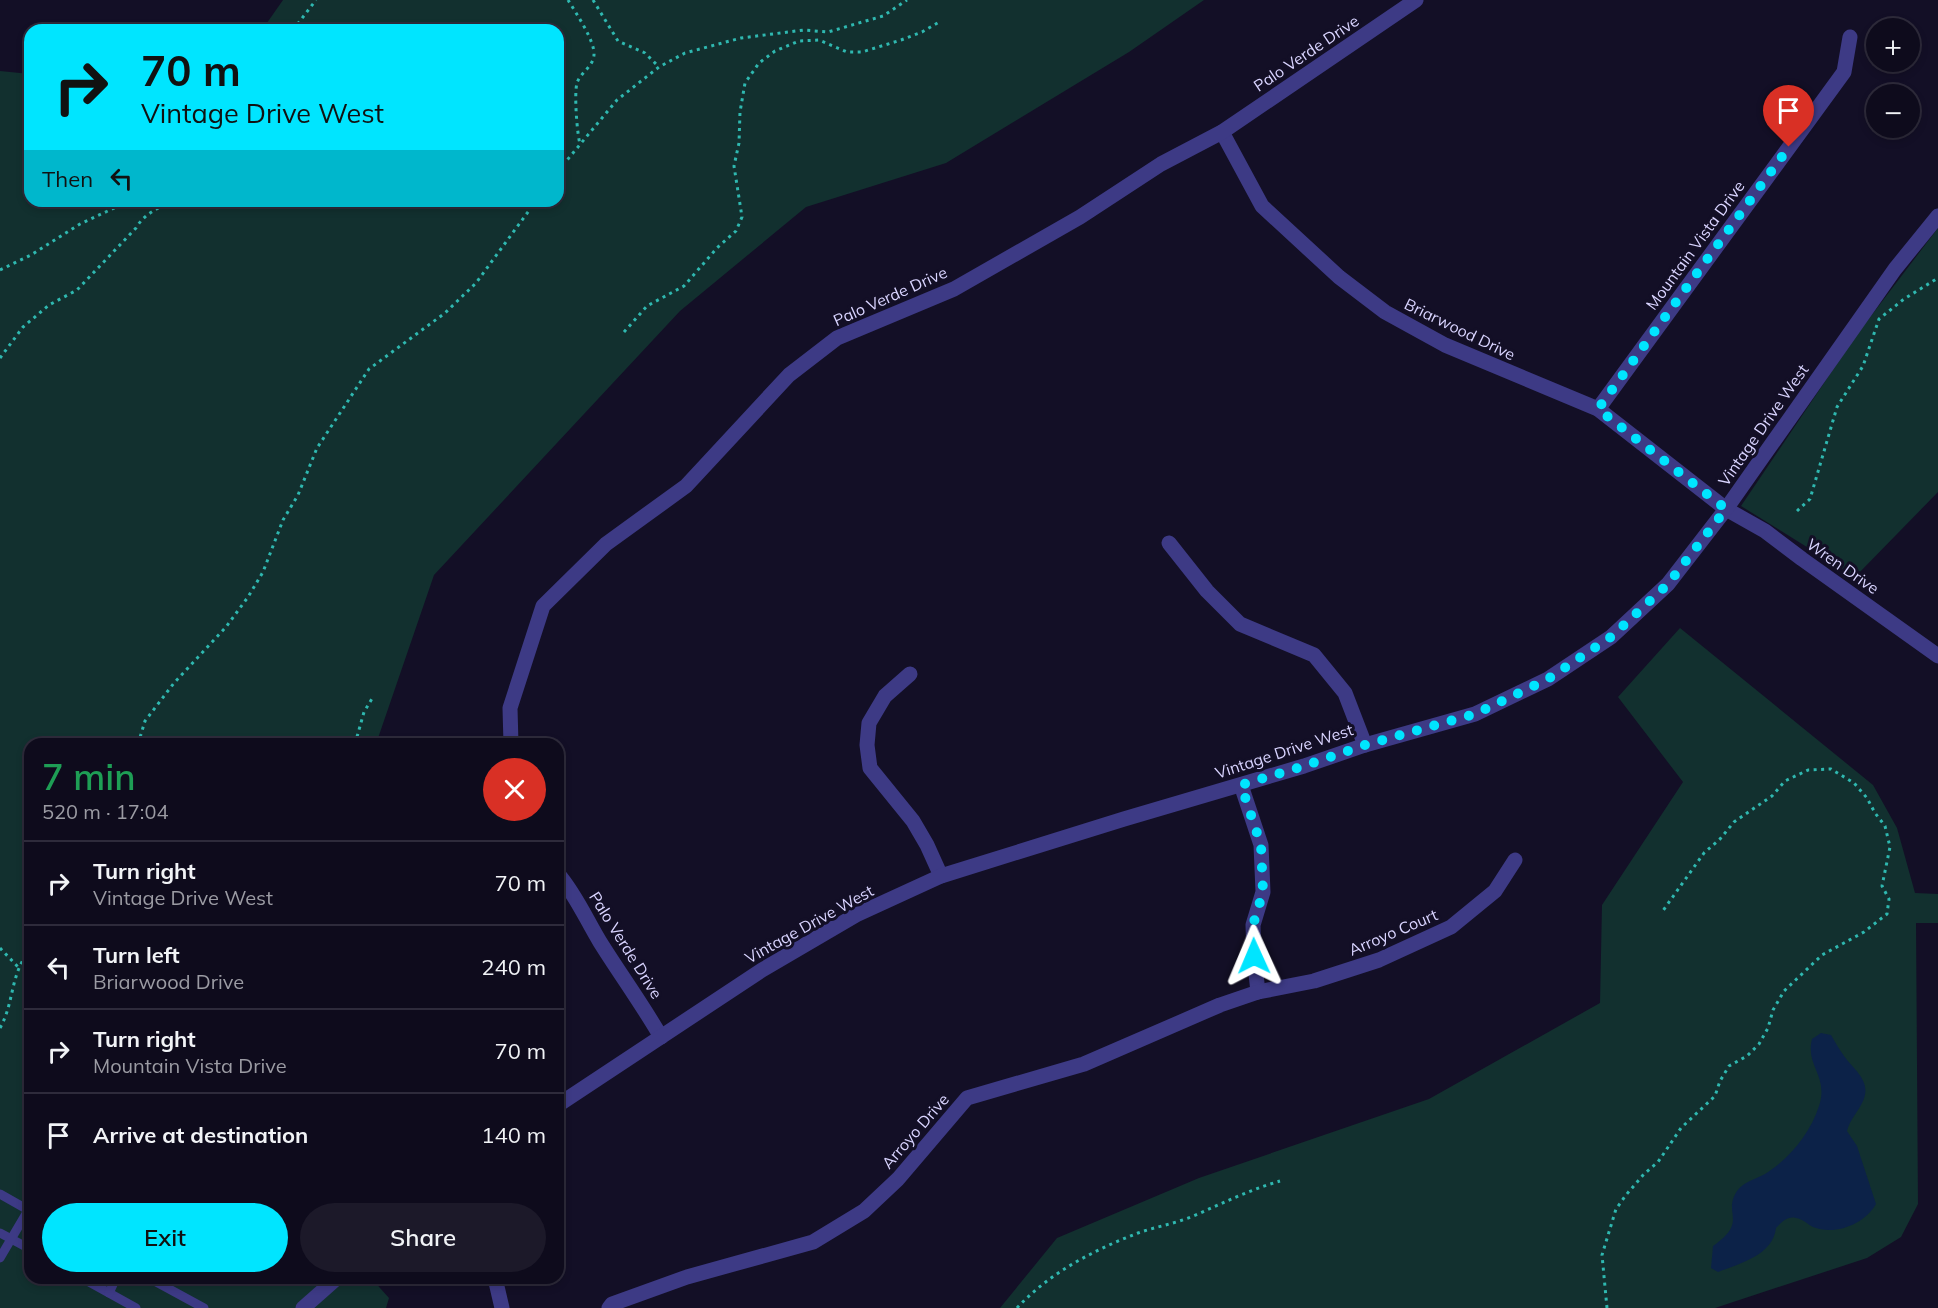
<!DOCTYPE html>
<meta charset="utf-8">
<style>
body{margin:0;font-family:Mulish,sans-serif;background:#1c1929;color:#f1f3f6;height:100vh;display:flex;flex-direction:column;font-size:22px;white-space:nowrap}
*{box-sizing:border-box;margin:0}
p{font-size:20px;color:#9b9ba3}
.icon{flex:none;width:33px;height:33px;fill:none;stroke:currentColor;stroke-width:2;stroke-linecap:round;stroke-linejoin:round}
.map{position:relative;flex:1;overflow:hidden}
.sheet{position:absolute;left:24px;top:738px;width:540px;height:546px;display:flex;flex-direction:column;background:#0e0b1c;border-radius:18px;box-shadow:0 3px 9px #0003,0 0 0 2px #2e2b3b}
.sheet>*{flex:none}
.hud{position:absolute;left:24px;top:24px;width:540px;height:183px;border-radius:18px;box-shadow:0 3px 9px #0003,0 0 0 2px #2e2b3b;background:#00e5ff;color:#111;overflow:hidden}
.buttons{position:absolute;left:1866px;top:18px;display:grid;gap:12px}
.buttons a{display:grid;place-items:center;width:54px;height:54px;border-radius:50%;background:#0e0b1c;box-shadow:0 3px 9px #0003,0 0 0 2px #2e2b3b;font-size:30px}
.pin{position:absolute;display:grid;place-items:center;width:51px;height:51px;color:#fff;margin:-62px -26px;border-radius:50% 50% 50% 0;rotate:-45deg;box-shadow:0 0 6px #0007}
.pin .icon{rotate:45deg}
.me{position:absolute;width:66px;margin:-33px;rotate:359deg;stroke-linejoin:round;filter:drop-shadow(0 0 4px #0008)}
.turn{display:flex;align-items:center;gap:21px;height:126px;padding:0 18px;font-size:27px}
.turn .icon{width:78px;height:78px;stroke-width:2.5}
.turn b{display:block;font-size:42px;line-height:51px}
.then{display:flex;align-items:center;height:57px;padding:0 18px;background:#0003;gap:12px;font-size:22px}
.round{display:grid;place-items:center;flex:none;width:63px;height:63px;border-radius:32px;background:#1c1929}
.summary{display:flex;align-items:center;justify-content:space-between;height:102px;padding:0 18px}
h1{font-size:36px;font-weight:600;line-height:45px;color:#1e9e55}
.primary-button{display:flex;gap:12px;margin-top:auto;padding:12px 18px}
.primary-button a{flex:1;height:69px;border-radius:36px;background:#00e5ff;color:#111;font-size:24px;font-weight:600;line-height:69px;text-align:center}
.primary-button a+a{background:#1c1929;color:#f1f3f6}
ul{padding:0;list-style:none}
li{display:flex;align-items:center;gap:18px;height:84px;padding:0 18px;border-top:2px solid #2e2b3b}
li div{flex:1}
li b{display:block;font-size:22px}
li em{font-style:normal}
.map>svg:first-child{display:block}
.green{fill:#12302f}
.water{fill:#0c2248}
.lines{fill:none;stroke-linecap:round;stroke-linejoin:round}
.path{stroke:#2fb8b0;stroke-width:3;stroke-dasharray:3 4.5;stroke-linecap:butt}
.lane{stroke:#3d3a85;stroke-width:9}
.street{stroke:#3d3a85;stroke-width:15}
.route{stroke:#00e5ff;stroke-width:10;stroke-dasharray:0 18}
.labels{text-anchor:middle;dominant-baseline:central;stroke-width:6;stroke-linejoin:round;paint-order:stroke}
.street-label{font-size:16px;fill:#d9d4ff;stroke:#130f26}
</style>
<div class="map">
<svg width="1938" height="1308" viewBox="0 0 1938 1308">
<rect width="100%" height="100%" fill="#130f26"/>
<g class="green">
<path d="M 283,0 L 1204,0 L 1129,52 L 946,163 L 806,207 L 680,311 L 434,575 L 376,744 L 30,744 L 30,1278 L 371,1278 L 389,1298 L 386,1308 L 0,1308 L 0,71 L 30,74 L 30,201 L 558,201 L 558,30 L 262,30 Z"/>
<path d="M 1938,228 L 1938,492 L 1855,577 L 1741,506 L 1855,337 Z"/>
<path d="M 1680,628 L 1873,785 L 1897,828 L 1915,893 L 1938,894 L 1938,923 L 1916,923 L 1918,1204 L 1901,1237 L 1867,1258 L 1715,1308 L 1000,1308 L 1057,1238 L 1199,1178 L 1429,1099 L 1600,1003 L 1602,905 L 1683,782 L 1618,697 Z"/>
</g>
<path class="water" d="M 1821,1033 L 1831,1035 C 1835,1042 1839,1049 1844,1056 C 1854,1070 1872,1081 1863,1101 C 1858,1112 1850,1119 1847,1131 L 1857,1146 L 1876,1204 C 1865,1224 1835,1236 1813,1227 C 1807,1224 1803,1219 1796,1218 C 1787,1216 1782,1222 1776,1228 C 1773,1255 1741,1263 1718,1272 L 1711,1268 L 1713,1246 C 1749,1221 1722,1214 1737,1191 C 1743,1182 1756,1179 1765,1174 C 1789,1159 1810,1134 1819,1106 C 1829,1076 1805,1066 1812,1039 Z"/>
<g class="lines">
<g class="path">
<path d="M 568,0 C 576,13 595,41 594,55 C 593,67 580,73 577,83 C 574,94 577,133 580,144"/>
<path d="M 593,0 L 618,41 L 645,53 L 659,67"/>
<path d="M 293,30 L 316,0"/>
<path d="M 558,171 L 617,100 L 659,67 L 685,53 L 741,38 L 804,30 L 828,32 L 883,16 L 907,0"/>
<path d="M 0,270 L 31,255 L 80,224 L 129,201"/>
<path d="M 624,332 L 647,306 L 684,286 L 717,248 L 736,231 L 742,217 L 734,166 L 739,143 L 740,112 L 745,83 L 759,63 L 775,51 L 799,41 L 819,40 L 847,52 L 862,52 L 901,40 L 922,32 L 941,21"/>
<path d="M 0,358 L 23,327 L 49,305 L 77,290 L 136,228 C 144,214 157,209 171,201"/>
<path d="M 1797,511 L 1810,499 L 1837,407 L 1863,366 L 1879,319 L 1904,299 L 1938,278"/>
<path d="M 138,744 L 145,721 L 174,683 L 226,627 L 248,597 L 263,572 L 283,520 L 298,495 L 317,448 L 369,369 L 445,313 L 476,283 L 536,201"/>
<path d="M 355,744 L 364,712 L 373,697"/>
<path d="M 0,948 L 18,967"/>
<path d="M 0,1028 C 15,1001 9,977 30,949"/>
<path d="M 1017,1308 C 1049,1273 1094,1250 1138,1233 C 1155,1227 1173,1224 1191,1217 C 1221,1204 1249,1190 1280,1181"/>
<path d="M 1607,1308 L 1602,1255 L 1616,1209 L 1626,1195 L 1644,1174 L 1658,1162 L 1681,1128 L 1715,1096 L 1720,1081 L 1729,1066 L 1747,1056 L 1759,1044 L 1768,1028 L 1773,1010 L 1784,991 L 1822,955 L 1864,932 L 1887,914 L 1889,899 L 1882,886 L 1890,847 L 1885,826 L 1875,813 L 1867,798 L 1854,783 L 1831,769 L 1808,770 L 1785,781 L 1772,796 L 1734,822 L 1720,839 L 1704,853 L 1662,912"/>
</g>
<g class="lane">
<path d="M 0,1194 L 30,1211"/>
<path d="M 0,1233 L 30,1249"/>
<path d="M 0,1258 L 30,1207"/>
<path d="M 82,1278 L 136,1308"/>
<path d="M 149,1278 L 204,1308"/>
<path d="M 109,1293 L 116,1278"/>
</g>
<g class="street">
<path d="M 1222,132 L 1262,206 L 1339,277 L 1385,312 L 1445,345 L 1598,409 L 1726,509 L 1765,531 L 1802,559 L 1938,656"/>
<path d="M 1598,409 L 1844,72 L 1850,37"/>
<path d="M 1169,543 L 1207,591 L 1240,624 L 1314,655 L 1345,693 L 1365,745"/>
<path d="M 910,674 L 885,696 L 869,723 L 867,745 L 870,768 L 913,821 L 927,845 L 941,876"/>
<path d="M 511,744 L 510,708 L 543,606 L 606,544 L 686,486 L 789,375 L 837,338 L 954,289 L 1080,217 L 1161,164 L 1222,132 L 1416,0"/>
<path d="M 1241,785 L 1261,845 L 1263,892 L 1253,925 L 1254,956 L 1258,992"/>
<path d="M 558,874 C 576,895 586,919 600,942 C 620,974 642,1004 661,1037"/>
<path d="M 558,1105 L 762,970 L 856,915 L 941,876 L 1124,819 L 1304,766 L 1365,745 L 1475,714 L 1548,679 L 1611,637 L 1668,584 L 1726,509 L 1895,269 L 1938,216"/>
<path d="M 495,1278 L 502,1308"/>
<path d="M 303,1308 L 337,1278"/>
<path d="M 609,1308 L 612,1304 L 687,1277 L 813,1242 L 864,1211 L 898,1179 L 967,1098 L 1084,1064 L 1220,1005 L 1258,992 L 1314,981 L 1379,960 L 1451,927 L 1495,891 L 1515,860"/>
</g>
</g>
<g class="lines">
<path class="route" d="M 1254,956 L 1253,925 L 1263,892 L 1261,845 L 1241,785 L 1304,766 L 1365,745 L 1475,714 L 1548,679 L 1611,637 L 1668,584 L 1726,509 L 1598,409 L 1789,147"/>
</g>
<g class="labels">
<g class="street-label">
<text transform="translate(1306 53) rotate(-34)">Palo Verde Drive</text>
<text transform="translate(1695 245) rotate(-54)">Mountain Vista Drive</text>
<text transform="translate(890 296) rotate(-24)">Palo Verde Drive</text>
<text transform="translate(1460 329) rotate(26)">Briarwood Drive</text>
<text transform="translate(1763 425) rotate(-55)">Vintage Drive West</text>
<text transform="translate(1843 566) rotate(35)">Wren Drive</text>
<text transform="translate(1284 751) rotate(-18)">Vintage Drive West</text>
<text transform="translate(809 924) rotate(-29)">Vintage Drive West</text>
<text transform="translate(1393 932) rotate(-23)">Arroyo Court</text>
<text transform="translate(626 945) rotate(58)">Palo Verde Drive</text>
<text transform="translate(915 1131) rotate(-49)">Arroyo Drive</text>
</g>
</g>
</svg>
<div class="buttons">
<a>+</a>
<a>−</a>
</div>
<div class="pin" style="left:1789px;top:147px;background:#d93025"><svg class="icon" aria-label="arrive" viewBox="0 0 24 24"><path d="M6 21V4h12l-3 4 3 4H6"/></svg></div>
<svg class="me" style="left:1254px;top:956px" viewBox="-20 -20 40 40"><path d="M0-17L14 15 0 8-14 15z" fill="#00e5ff" stroke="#fff" stroke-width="4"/></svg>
<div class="hud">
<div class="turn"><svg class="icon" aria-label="right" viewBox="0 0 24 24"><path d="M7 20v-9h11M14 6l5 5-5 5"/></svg><div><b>70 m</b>Vintage Drive West</div></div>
<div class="then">Then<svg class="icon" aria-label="left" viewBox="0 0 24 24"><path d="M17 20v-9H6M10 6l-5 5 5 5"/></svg></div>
</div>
<section class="sheet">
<div class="summary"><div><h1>7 min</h1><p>520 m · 17:04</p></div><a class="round" style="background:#d93025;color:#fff"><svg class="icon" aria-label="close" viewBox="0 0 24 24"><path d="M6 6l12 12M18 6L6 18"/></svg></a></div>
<ul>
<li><svg class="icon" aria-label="right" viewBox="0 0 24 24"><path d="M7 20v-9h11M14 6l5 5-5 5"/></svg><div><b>Turn right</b><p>Vintage Drive West</p></div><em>70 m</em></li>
<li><svg class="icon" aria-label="left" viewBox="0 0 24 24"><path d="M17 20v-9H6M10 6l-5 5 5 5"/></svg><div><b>Turn left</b><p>Briarwood Drive</p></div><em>240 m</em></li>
<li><svg class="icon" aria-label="right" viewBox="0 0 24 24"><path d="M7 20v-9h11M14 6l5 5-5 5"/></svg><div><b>Turn right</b><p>Mountain Vista Drive</p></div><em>70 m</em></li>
<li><svg class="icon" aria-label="arrive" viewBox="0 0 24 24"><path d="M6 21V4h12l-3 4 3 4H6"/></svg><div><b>Arrive at destination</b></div><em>140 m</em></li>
</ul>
<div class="primary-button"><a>Exit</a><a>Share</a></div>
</section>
</div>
